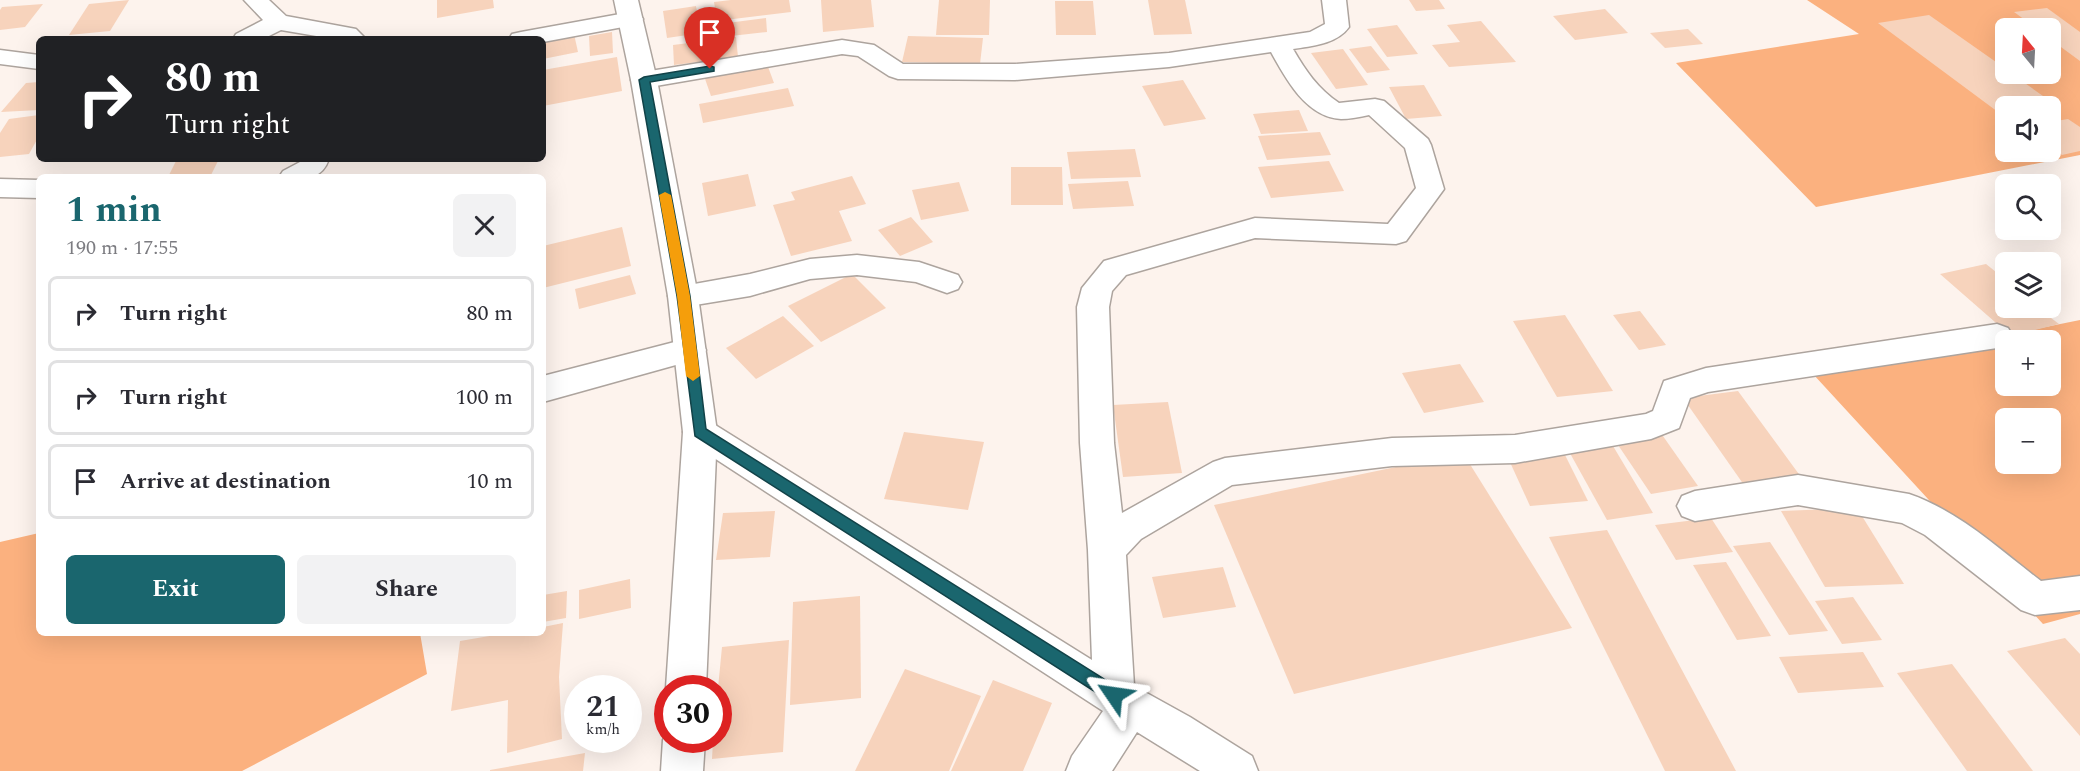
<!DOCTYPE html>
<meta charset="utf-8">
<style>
body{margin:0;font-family:Spectral,serif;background:#f2f2f3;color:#2b2b33;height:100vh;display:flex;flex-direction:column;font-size:22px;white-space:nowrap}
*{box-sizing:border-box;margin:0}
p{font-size:20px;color:#7c7c81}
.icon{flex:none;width:33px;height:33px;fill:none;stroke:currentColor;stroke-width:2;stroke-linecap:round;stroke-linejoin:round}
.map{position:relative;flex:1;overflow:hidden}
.sheet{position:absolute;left:36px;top:174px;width:510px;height:462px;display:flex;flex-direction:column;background:#fff;border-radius:9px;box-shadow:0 6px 24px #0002}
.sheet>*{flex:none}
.top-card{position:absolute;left:36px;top:36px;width:510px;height:126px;border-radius:9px;box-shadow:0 6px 24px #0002;background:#202124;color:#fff;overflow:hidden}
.needle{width:39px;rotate:342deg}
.tools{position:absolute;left:1995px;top:18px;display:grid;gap:12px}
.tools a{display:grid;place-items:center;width:66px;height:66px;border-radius:9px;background:#fff;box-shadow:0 6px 24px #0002;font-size:30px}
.speed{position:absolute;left:564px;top:675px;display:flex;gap:12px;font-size:30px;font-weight:700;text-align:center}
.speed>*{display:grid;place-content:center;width:78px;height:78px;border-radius:50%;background:#fff;box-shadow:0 6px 24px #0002;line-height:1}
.speed small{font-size:15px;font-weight:400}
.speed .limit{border:9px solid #d22;background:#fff;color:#111}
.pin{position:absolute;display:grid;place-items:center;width:51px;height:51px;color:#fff;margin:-62px -26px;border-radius:50% 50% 50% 0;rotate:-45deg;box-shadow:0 0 6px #0007}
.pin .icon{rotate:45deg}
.me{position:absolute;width:66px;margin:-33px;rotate:302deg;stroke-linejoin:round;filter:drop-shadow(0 0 4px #0008)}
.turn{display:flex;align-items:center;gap:21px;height:126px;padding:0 30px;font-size:27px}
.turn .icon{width:78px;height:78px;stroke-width:2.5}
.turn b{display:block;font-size:42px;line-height:51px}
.round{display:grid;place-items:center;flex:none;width:63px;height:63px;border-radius:9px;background:#f2f2f3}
.summary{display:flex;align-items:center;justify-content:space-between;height:102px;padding:0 30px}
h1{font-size:36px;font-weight:700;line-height:45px;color:#1a666e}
.cta{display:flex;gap:12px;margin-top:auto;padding:12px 30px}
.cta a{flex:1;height:69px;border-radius:9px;background:#1a666e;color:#fff;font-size:24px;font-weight:700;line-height:69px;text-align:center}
.cta a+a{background:#f2f2f3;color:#2b2b33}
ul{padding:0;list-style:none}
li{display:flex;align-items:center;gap:18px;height:75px;margin:0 12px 9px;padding:0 18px;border:3px solid #e1e1e2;border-radius:9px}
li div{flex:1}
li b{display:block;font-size:22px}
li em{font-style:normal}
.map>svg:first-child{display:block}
.green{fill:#fbb17f;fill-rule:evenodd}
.building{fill:#f7d3bc}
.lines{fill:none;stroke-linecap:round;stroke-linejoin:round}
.minor-casing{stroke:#ada49e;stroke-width:3}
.major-casing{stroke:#ada49e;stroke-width:3}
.minor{fill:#fff;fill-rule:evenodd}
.major{fill:#fff;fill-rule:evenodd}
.route{fill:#1a666e;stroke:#114248;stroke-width:1.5}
.slow{fill:#f59e0b}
</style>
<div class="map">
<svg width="2080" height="771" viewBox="0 0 2080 771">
<rect width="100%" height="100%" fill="#fdf3ed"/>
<g class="green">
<path d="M 1807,0 L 2080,0 L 2080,155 L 1816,207 L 1676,63 L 1859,34 ZM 2006,28 L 2050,28 L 2050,74 L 2006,74 ZM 2006,106 L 2050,106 L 2050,152 L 2006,152 Z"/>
<path d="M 2080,320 L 2080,614 L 2043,624 L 1813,374 ZM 2006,340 L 2050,340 L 2050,386 L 2006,386 ZM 2006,418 L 2050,418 L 2050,464 L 2006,464 Z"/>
<path d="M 39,533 L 39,633 L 420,633 L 427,674 L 242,771 L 0,771 L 0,542 Z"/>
</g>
<g class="building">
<path d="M 129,0 L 110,31 L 69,35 L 89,4 Z"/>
<path d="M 437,0 L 493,0 L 494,8 L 437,18 Z"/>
<path d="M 731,0 L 789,0 L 791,12 L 717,21 L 714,2 Z"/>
<path d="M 821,0 L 871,0 L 874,27 L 823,32 Z"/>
<path d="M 939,0 L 990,0 L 989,35 L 936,35 Z"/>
<path d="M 1148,0 L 1185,0 L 1192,34 L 1154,35 Z"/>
<path d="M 1409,0 L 1439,0 L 1445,9 L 1416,11 Z"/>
<path d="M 1055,1 L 1093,1 L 1096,35 L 1056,35 Z"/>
<path d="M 43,4 L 25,27 L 0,30 L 0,10 L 2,7 Z"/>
<path d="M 696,6 L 701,33 L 667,38 L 663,11 Z"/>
<path d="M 2047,8 L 2080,32 L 2080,61 L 2050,39 L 2050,28 L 2036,28 L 2014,12 Z"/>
<path d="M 1605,9 L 1628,33 L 1575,40 L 1553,16 Z"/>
<path d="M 1929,15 L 2006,69 L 2006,74 L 2012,74 L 2053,103 L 2031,106 L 2006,106 L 2006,111 L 1998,112 L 1878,23 Z"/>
<path d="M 766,18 L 767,32 L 713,38 L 712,25 Z"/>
<path d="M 1481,21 L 1516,62 L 1449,67 L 1432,45 L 1460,42 L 1447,25 Z"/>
<path d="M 1397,25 L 1418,54 L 1387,57 L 1367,29 Z"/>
<path d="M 1688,29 L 1703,44 L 1665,48 L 1650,33 Z"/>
<path d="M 612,32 L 613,53 L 590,56 L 589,36 Z"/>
<path d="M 574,34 L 578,52 L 543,59 L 543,41 Z"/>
<path d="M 908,36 L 983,38 L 980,64 L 902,62 Z"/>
<path d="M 736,37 L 738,57 L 674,65 L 673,45 Z"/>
<path d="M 1371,46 L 1390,70 L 1367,73 L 1349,49 Z"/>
<path d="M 1343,49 L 1368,85 L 1336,89 L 1311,53 Z"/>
<path d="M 617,57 L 622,91 L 543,106 L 543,70 Z"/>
<path d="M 767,64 L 774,83 L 711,96 L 704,76 Z"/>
<path d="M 1183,80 L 1206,119 L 1164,126 L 1142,86 Z"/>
<path d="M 39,82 L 39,110 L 1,112 L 26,83 Z"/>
<path d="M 1424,85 L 1442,116 L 1406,119 L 1389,87 Z"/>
<path d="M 788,88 L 794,106 L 703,123 L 699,104 Z"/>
<path d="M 1299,110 L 1308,131 L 1261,134 L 1253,114 Z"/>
<path d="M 39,115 L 39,136 L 29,154 L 0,157 L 0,133 L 9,119 Z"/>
<path d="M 2068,119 L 2080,127 L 2080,151 L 2062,155 L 2050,147 L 2050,122 Z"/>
<path d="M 1320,132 L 1331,155 L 1267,160 L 1258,136 Z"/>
<path d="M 1135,149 L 1141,177 L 1071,179 L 1067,152 Z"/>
<path d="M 177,159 L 219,159 L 210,177 L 168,177 Z"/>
<path d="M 1329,161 L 1344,191 L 1271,198 L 1258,167 Z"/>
<path d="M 1011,167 L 1062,167 L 1063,205 L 1011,205 Z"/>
<path d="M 748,174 L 756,206 L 708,216 L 702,183 Z"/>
<path d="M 852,176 L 866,204 L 839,211 L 852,241 L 791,256 L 773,205 L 795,200 L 791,192 Z"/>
<path d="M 1128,181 L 1134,206 L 1073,209 L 1068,184 Z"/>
<path d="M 959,182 L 969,211 L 921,220 L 912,190 Z"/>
<path d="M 911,217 L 933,242 L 900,256 L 878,230 Z"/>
<path d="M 622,227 L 631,266 L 543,288 L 543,246 Z"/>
<path d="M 1986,264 L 2006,280 L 2006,308 L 2038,308 L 2059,324 L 2011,336 L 1940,274 Z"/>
<path d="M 852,274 L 886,308 L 821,342 L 788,306 Z"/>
<path d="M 630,275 L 636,294 L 579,309 L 575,289 Z"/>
<path d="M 1640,311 L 1666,345 L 1639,350 L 1613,315 Z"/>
<path d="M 1565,315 L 1613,391 L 1557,397 L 1513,321 Z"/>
<path d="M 783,316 L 814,346 L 756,379 L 726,348 Z"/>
<path d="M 1460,364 L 1484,402 L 1424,413 L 1402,373 Z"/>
<path d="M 1738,391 L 1801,477 L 1744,485 L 1683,398 Z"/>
<path d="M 1168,402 L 1182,473 L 1123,477 L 1113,405 Z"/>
<path d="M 1658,429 L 1698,486 L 1651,494 L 1612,436 Z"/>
<path d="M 904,432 L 984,442 L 968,510 L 884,499 Z"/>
<path d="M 1610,441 L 1653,513 L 1607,520 L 1566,446 Z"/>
<path d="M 1463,453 L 1572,628 L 1294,694 L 1214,505 Z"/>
<path d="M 1565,455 L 1588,501 L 1530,506 L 1509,460 Z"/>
<path d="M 1857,508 L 1904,584 L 1825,587 L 1781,511 Z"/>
<path d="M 775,511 L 770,557 L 716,560 L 723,513 Z"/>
<path d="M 1711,518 L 1733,552 L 1676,560 L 1655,525 Z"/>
<path d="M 1607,530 L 1736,771 L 1665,771 L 1549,537 Z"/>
<path d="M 1770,542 L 1828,631 L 1789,635 L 1733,546 Z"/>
<path d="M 1726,562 L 1771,636 L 1737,640 L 1693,565 Z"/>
<path d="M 1223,567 L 1236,607 L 1163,618 L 1152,577 Z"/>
<path d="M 630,579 L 631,608 L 579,619 L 579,590 Z"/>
<path d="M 567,591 L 566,618 L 543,622 L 543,595 Z"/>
<path d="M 860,596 L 861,698 L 790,705 L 793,602 Z"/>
<path d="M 1853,597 L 1882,640 L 1842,644 L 1815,601 Z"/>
<path d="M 563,623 L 559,677 L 562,739 L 507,753 L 508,700 L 451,711 L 460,641 L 507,633 L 543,633 L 543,627 Z"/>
<path d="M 2065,638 L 2080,654 L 2080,736 L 2007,651 Z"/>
<path d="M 789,640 L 783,752 L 712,759 L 713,740 L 718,740 L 718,688 L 722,647 Z"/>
<path d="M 1863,652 L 1884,687 L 1798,693 L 1779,657 Z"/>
<path d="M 1952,664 L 2033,771 L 1967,771 L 1897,673 Z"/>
<path d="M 905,669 L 981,696 L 949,771 L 855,771 Z"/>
<path d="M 993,680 L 1052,703 L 1023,771 L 951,771 Z"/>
<path d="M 585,753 L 583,771 L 490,771 L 490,770 Z"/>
</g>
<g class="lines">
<defs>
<g id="minor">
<path d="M 244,0 L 269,0 L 286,16 L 356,29 L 366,39 L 334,39 L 281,30 L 263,39 L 233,39 L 236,34 L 263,20 Z"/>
<path d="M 1322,0 L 1346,0 L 1349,27 C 1337,44 1312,46 1293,49 C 1305,70 1318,89 1339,103 L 1375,99 L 1384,101 L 1428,139 L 1431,145 L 1444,189 L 1406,241 L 1396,244 L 1255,238 L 1126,275 L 1112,291 L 1109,307 L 1114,443 L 1122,513 L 1213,462 L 1225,458 L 1392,438 L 1515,435 L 1646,414 L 1653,411 L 1664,381 L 1706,368 L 1997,324 L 2008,328 L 2013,336 L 2010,340 L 2006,340 L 2006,345 L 1997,348 L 1708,392 L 1690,398 L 1679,428 L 1651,439 L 1515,463 L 1392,466 L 1232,485 L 1141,539 L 1126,555 L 1134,686 L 1190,717 L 1252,756 L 1258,771 L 1200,771 L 1137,732 L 1112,771 L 1066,771 L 1072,756 L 1103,711 L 688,441 L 683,432 L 688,423 L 700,419 L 712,423 L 1092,660 L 1088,550 L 1080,443 L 1077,307 L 1082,288 L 1104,261 L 1255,218 L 1388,224 L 1416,188 L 1405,148 L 1369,115 C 1360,117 1350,119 1341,119 C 1306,117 1286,79 1271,52 L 1169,67 L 1015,80 L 898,79 L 889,76 L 858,56 L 842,54 L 644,88 L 635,85 L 631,80 L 635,75 L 644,72 L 842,40 L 874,45 L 903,64 L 1015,64 L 1169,53 L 1310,32 L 1325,24 Z"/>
<path d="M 631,12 L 639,14 L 643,19 L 639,24 L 543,42 L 543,39 L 509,39 L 512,34 L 521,32 Z"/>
<path d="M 0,50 L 39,55 L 39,69 L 0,64 Z"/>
<path d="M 301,159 L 329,159 C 320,184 301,177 279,177 L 283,171 L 300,162 Z"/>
<path d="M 0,179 L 39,180 L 39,198 L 0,197 Z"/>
<path d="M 857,255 L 919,262 L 958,275 L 962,282 L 958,289 L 947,293 L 916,282 L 857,275 L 810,279 L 750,296 L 683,307 L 672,304 L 668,296 L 672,288 L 750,274 L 810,259 Z"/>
<path d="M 690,338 L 701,342 L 706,350 L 701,358 L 543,402 L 543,376 Z"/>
<path d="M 1798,475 L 1909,494 C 1959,511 2000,550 2041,581 L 2080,576 L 2080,610 L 2035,615 L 2021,610 L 1925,535 L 1902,523 L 1798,505 L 1695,521 L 1682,516 L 1677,506 L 1682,496 L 1695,491 Z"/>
</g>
<g id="major">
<path d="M 614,0 L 638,0 L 657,80 L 698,296 L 717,432 L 706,688 L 668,688 L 668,692 L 666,688 L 683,432 L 668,296 L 631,80 Z"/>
<path d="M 668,730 L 668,740 L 705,740 L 703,771 L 661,771 L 663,740 Z"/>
</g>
</defs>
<use href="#minor" class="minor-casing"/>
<use href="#major" class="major-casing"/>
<use href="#minor" class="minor"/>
<use href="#major" class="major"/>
</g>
<path class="route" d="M 710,66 L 714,67 L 714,71 L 650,82 L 690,296 L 706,429 L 1120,689 L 1123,695 L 1120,700 L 1114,703 L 1108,700 L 695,436 L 677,296 L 639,80 L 644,77 Z"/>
<path class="slow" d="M 665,192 L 671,195 L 690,296 L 700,376 L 693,381 L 686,376 L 677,296 L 659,195 Z"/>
</svg>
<div class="tools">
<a><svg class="needle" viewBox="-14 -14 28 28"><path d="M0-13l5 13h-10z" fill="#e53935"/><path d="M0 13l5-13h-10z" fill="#7c7c81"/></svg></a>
<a><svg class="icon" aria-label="sound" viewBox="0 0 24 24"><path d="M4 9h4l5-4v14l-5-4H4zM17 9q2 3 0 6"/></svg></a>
<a><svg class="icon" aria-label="search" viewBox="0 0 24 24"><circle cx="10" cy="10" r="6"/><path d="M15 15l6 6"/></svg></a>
<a><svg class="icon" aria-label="layers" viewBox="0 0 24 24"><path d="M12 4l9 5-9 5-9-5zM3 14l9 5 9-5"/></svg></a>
<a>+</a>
<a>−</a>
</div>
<div class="speed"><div>21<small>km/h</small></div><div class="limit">30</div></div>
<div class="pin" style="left:710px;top:69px;background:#d93025"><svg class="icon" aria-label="arrive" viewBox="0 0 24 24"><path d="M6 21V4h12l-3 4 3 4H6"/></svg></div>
<svg class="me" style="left:1114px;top:695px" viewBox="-20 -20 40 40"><path d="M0-17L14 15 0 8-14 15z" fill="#1a666e" stroke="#fff" stroke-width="4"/></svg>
<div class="top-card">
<div class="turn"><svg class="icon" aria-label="right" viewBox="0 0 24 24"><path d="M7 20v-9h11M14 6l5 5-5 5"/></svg><div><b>80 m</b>Turn right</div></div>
</div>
<section class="sheet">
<div class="summary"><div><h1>1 min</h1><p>190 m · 17:55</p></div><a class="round"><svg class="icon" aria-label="close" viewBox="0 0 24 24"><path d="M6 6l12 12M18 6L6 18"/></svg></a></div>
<ul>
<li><svg class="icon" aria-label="right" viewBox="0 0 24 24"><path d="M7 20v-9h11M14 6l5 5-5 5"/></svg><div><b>Turn right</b></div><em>80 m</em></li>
<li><svg class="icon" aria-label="right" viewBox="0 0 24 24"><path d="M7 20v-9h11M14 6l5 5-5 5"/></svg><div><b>Turn right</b></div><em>100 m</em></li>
<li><svg class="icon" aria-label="arrive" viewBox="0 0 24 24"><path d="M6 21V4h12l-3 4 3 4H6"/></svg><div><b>Arrive at destination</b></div><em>10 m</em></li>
</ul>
<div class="cta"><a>Exit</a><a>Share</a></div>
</section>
</div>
